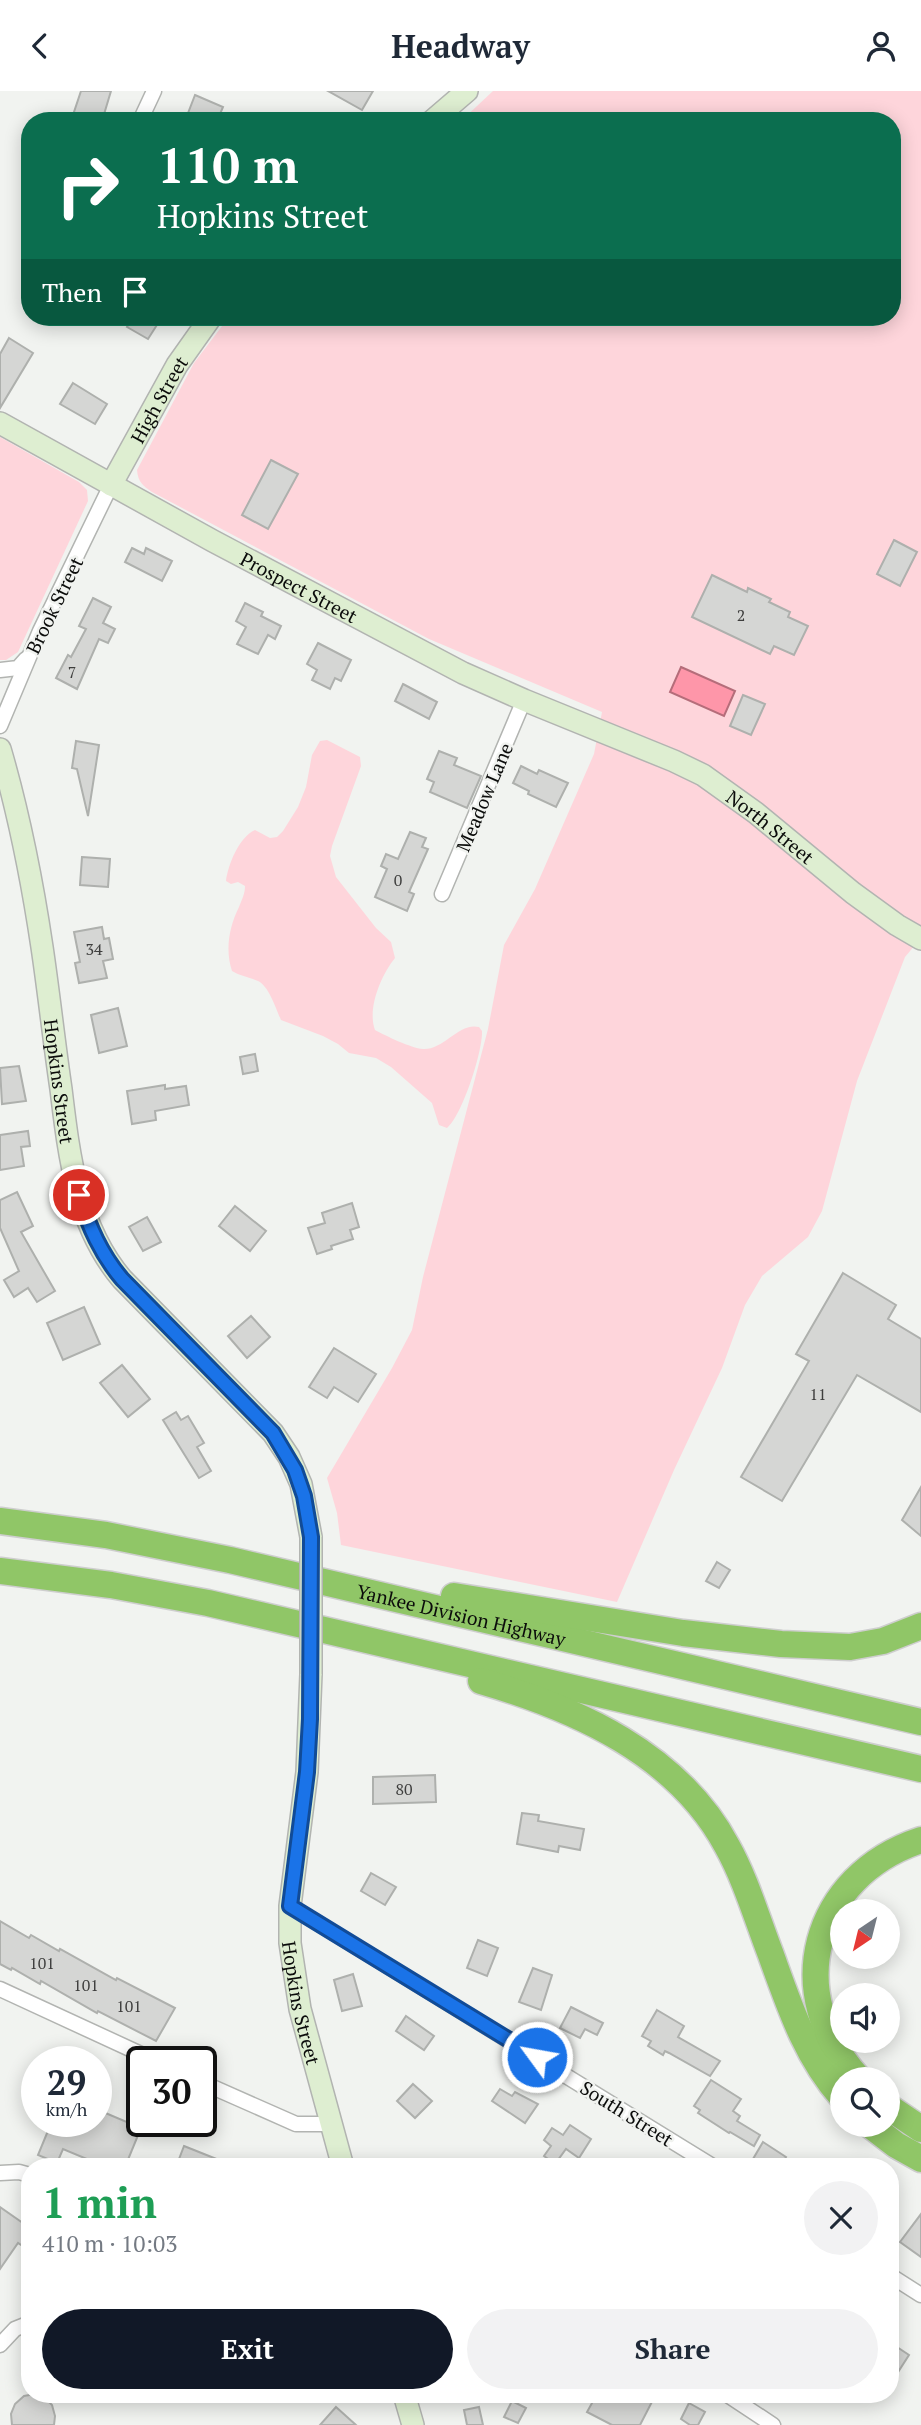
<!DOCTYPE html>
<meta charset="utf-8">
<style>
body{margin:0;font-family:"PT Serif",serif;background:#f2f2f3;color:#1f2937;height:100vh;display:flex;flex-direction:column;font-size:26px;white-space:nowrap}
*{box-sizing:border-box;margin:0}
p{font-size:23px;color:#747a83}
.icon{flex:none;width:38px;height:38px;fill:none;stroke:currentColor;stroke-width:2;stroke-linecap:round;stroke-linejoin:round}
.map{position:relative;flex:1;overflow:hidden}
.details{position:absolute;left:21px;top:2067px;width:878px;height:245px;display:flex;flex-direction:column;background:#fff;border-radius:28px;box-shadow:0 4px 18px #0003}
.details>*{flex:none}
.guide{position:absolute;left:21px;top:21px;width:880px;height:214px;border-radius:28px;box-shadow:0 4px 18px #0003;background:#0b6e4f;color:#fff;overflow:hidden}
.needle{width:46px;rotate:215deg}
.tools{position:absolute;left:830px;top:1808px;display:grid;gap:14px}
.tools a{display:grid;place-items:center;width:70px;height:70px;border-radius:50%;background:#fff;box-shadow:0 4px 18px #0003;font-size:35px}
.speed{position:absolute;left:21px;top:1955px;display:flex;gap:14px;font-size:35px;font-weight:700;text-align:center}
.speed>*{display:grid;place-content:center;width:91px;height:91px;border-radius:50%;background:#fff;box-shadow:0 4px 18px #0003;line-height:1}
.speed small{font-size:18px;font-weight:400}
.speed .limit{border:4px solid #111;border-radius:10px;background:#fff;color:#111}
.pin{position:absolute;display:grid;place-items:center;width:60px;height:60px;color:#fff;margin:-30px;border:4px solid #fff;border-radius:50%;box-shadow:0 2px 7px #0007}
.me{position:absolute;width:77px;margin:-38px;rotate:302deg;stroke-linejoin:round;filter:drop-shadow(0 0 5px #0008)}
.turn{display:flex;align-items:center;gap:24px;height:147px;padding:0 21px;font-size:32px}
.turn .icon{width:91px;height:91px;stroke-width:2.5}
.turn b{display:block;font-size:49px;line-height:60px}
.then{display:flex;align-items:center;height:66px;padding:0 21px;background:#0003;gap:14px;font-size:26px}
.round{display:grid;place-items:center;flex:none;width:74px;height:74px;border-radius:37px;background:#f2f2f3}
.summary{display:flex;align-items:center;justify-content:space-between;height:119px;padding:0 21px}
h1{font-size:42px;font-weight:600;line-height:52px;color:#1e9e55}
.cta{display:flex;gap:14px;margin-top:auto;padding:14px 21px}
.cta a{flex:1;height:80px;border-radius:42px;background:#111827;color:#fff;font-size:28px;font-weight:600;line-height:80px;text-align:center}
.cta a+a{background:#f2f2f3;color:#1f2937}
header{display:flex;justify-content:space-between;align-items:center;height:91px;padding:0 21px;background:#fff;font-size:32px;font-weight:600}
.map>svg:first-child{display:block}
.green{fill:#fed5db}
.water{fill:#fe96a9;stroke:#b56d7a;stroke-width:2}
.building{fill:#d5d6d4;stroke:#aeb0ad;stroke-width:2}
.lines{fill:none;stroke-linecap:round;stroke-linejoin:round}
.street-casing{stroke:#b2b4b1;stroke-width:17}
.secondary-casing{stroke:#b2b4b1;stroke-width:24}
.highway-casing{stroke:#cecece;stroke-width:29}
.street{stroke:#fff;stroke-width:14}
.secondary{stroke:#deeed1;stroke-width:21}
.highway{stroke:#90c667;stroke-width:26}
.secondary-bridge-casing{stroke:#b2b4b1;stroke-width:24;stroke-linecap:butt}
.secondary-bridge{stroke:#deeed1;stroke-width:21}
.route-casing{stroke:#114b97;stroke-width:18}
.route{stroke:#1a73e8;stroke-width:12}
.labels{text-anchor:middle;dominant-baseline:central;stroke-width:5;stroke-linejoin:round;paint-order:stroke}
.number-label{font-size:16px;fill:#3e3e3d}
.street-label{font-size:19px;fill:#0b0c0b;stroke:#f1f3f0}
</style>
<header><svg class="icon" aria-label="back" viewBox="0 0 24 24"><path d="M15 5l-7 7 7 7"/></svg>Headway<svg class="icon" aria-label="person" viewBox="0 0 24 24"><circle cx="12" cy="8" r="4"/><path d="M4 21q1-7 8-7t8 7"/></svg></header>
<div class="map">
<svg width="921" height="2334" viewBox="0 0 921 2334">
<rect width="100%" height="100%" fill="#f1f3f0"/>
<g class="green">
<path d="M 493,0 L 921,0 L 921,847 L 905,866 L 857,990 L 822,1120 L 808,1146 L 762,1185 L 745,1214 L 722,1277 L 674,1379 L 617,1511 L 341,1454 L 337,1422 L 327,1387 L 392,1277 L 412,1239 L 423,1186 L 488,938 L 504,854 L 535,798 L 594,663 L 602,621 L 429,548 L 152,401 C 143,395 138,391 137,379 L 194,272 L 229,226 L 892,226 L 892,30 L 461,30 Z"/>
<path d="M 0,346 L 79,391 L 87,399 L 88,410 L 18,561 L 6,569 L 0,569 Z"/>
<path d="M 327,649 L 360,666 L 361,675 L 332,755 L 330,765 L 336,786 L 376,837 L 391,851 L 395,867 C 381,884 367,918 375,939 C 386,945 411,957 423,958 C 444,959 459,931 479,936 L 482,940 C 483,960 462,1025 447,1037 L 439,1034 L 432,1012 L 391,976 L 376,967 L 349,962 L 338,953 L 323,945 L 281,929 C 276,918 269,895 258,890 C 249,886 240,885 232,880 C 225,859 229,836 239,816 C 242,808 245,803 245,795 L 238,791 L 231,793 L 226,790 C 228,774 239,746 255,739 L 270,747 L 277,746 L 283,740 L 298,716 L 306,696 L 312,664 L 320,650 Z"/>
</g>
<path class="water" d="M 681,576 L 735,600 L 724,625 L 670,601 Z"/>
<g class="building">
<path d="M 81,0 L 111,0 L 102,30 L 71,30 Z"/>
<path d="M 328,0 L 373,0 L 362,19 Z"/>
<path d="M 195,4 L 223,16 L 217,30 L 185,30 Z"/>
<path d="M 133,226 L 162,226 L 148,248 L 127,236 Z"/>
<path d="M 9,247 L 33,262 L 0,317 L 0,263 Z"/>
<path d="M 73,292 L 107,313 L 95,333 L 60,313 Z"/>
<path d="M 271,369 L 298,383 L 268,438 L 242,424 Z"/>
<path d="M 894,449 L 917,461 L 900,495 L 877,483 Z"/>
<path d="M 132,457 L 144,463 L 146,457 L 172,470 L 162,490 L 125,471 Z"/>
<path d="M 712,484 L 747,501 L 748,497 L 771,508 L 769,511 L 790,521 L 788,526 L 808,535 L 794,564 L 774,555 L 770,563 L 692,526 Z"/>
<path d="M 93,507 L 111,516 L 103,532 L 115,538 L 108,552 L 99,548 L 77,598 L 56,587 L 68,564 L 71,566 L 86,538 L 79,535 Z"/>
<path d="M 245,512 L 263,521 L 261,525 L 281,535 L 275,548 L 268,544 L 258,563 L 237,553 L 246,536 L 236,530 Z"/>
<path d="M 318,552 L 351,569 L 341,590 L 335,587 L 330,598 L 312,589 L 317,579 L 307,573 Z"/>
<path d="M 403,593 L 437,611 L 429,628 L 395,610 Z"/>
<path d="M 743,604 L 765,613 L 751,644 L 730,635 Z"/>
<path d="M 76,650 L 99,654 L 88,725 L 77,678 L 72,677 Z"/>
<path d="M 439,660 L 457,667 L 454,674 L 481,685 L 467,717 L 430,701 L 434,691 L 427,688 Z"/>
<path d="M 521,675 L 537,683 L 539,679 L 568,692 L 556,716 L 528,703 L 529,700 L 513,692 Z"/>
<path d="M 410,741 L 426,747 L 422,756 L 428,758 L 409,801 L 414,803 L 407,820 L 375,806 L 387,778 L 381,775 L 386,763 L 398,768 Z"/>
<path d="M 82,766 L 110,768 L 108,796 L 80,794 Z"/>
<path d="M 102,836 L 104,848 L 109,847 L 113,868 L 103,870 L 107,887 L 79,892 L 75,872 L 80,871 L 74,841 Z"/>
<path d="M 118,917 L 127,955 L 99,962 L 91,924 Z"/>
<path d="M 255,963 L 258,980 L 243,983 L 240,966 Z"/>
<path d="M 19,975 L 26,1010 L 2,1013 L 0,977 Z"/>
<path d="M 165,994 L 165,998 L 186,995 L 189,1014 L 155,1020 L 156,1029 L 132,1033 L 127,1000 Z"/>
<path d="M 28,1040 L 30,1055 L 21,1056 L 24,1075 L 0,1079 L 0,1044 Z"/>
<path d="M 17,1101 L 33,1135 L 21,1141 L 55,1200 L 37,1211 L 28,1197 L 14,1206 L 4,1189 L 19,1180 L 0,1137 L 0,1109 Z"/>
<path d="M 352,1112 L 359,1136 L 350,1139 L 353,1148 L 331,1155 L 332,1158 L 317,1163 L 308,1137 L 325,1132 L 322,1122 Z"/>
<path d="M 235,1115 L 266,1140 L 250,1160 L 219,1135 Z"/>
<path d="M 147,1126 L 161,1151 L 143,1160 L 129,1136 Z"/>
<path d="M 843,1182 L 896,1214 L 888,1228 L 921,1248 L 921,1321 L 857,1284 L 782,1410 L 741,1386 L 809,1270 L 796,1263 Z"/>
<path d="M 84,1216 L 100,1253 L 63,1269 L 47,1232 Z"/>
<path d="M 251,1225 L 270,1246 L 247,1267 L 228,1245 Z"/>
<path d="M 334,1257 L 376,1283 L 358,1311 L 334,1296 L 327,1307 L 309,1296 Z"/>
<path d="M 122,1274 L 150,1308 L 128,1326 L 100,1292 Z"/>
<path d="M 176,1321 L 181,1329 L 188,1325 L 204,1352 L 197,1356 L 211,1380 L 199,1387 L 163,1329 Z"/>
<path d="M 921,1396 L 921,1445 L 902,1429 Z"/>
<path d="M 717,1471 L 730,1479 L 719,1497 L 706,1490 Z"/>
<path d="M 435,1684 L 436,1711 L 373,1713 L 373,1686 Z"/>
<path d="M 522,1722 L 539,1724 L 538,1730 L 584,1738 L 580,1759 L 559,1755 L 558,1761 L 517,1753 Z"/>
<path d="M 371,1782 L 396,1796 L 385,1814 L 361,1800 Z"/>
<path d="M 0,1830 L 29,1847 L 31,1844 L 59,1860 L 60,1858 L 116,1889 L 117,1887 L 175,1917 L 156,1950 L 98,1920 L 97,1922 L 41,1890 L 40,1893 L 12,1877 L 11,1879 L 0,1873 Z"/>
<path d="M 478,1849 L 498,1857 L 487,1885 L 467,1877 Z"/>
<path d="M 533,1877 L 552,1884 L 541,1919 L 519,1911 Z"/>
<path d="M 353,1883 L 362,1915 L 342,1920 L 334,1889 Z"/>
<path d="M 571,1916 L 603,1932 L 597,1944 L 585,1938 L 580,1947 L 560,1937 Z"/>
<path d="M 657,1919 L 684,1935 L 678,1946 L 720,1970 L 710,1985 L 669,1962 L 665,1960 L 663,1964 L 648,1955 L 651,1950 L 642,1945 Z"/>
<path d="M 406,1925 L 434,1945 L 424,1959 L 396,1940 Z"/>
<path d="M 711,1989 L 741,2008 L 733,2020 L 740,2025 L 737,2030 L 760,2044 L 754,2055 L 730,2041 L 729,2042 L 698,2022 L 700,2019 L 694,2015 Z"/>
<path d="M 413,1993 L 432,2010 L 415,2027 L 397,2010 Z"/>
<path d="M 500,1998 L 512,2005 L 515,2001 L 538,2013 L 525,2032 L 492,2010 Z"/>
<path d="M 96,2018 L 141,2037 L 125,2076 L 106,2076 L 63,2058 L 57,2072 L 38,2064 L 52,2030 L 96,2030 Z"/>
<path d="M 570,2034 L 591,2048 L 579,2067 L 566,2058 L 555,2073 L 544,2065 L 551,2055 L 544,2049 L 552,2037 L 563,2044 Z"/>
<path d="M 763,2051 L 786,2066 L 780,2076 L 765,2076 L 753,2068 Z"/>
<path d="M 184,2055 L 234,2075 L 234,2076 L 176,2076 Z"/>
<path d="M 0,2116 L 30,2137 L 30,2160 L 18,2152 L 0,2178 Z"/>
<path d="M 921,2123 L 921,2166 L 900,2151 Z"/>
<path d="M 891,2252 L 909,2264 L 891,2292 Z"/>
<path d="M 35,2303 L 45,2307 L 52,2314 L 55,2325 L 54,2334 L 12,2334 L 11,2323 L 15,2313 L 24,2305 Z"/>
<path d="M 597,2303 L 656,2303 L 640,2334 L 612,2334 L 587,2321 Z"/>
<path d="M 512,2310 L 526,2317 L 518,2332 L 504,2326 Z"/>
<path d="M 689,2312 L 705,2321 L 698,2334 L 690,2334 L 681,2328 Z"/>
<path d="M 336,2316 L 356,2334 L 320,2334 Z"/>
<path d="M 479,2316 L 483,2334 L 467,2334 L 464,2319 Z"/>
</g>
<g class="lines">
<defs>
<g id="street">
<path d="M 140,30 L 154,0"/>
<path d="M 0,579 L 18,577 L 26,568"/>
<path d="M 0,635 L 40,540 L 111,394"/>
<path d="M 442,803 L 524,609"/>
<path d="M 290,1815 L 714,2076"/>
<path d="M 0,1898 L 156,1970"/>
<path d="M 201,1991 L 296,2033 L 330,2033"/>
<path d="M 0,2082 L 19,2081 L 30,2084"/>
<path d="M 891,2185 L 921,2204"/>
<path d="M 0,2254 L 15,2238 L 30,2232"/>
<path d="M 726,2303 L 773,2334"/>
</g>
<g id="secondary">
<path d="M 432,30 L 467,0"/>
<path id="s1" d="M 0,332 L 213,450 L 463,582 L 524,609 L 674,670 L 703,684 L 756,722 L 853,802 L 897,834 L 921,848"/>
<path id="s2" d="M 111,394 L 177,274 L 211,226"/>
<path id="s3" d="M 0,658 C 19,723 32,789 42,856 C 49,903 54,951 61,998 C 69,1065 77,1135 122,1188 L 273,1342 L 289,1366 L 301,1393 L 311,1446"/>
<path id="s4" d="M 311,1583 L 307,1681 L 290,1815 L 290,1852 L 300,1918 L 343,2076"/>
<path d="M 404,2303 L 413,2334"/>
</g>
<g id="highway">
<path id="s5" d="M 0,1430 L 106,1444 L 230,1469 L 921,1631"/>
<path d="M 0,1480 L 111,1494 L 208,1512 L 921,1678"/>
<path d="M 454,1505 L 683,1542 L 781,1553 L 850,1556 L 883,1550 L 921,1535"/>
<path d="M 481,1590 C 577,1618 678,1663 727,1755 C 746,1789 757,1828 771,1864 C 789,1914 806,1966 842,2006"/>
<path d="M 859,1988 C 781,1903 812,1785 921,1749"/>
<path d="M 887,2015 L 921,2038"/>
<path d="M 870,2034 L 896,2054 L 921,2068"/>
</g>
</defs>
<use href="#street" class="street-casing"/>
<use href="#secondary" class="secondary-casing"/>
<use href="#highway" class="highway-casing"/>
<use href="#street" class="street"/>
<use href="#secondary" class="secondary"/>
<use href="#highway" class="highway"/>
<defs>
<path id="secondary-bridge" d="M 311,1583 L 311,1446"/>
</defs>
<use href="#secondary-bridge" class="secondary-bridge-casing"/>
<use href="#secondary-bridge" class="secondary-bridge"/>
</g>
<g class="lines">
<defs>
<path id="route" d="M 79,1104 C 89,1136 101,1163 122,1188 L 273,1342 L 295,1379 L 304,1405 L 311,1446 L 310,1628 L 307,1681 L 290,1815 L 537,1966"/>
</defs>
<use href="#route" class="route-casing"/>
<use href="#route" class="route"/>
</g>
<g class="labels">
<g class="number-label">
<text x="741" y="524">2</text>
<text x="72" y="581">7</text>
<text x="398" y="789">0</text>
<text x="94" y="858">34</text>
<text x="818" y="1303">11</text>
<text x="404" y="1698">80</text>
<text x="42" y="1872">101</text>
<text x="86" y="1894">101</text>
<text x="129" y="1915">101</text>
</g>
<g class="street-label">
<text stroke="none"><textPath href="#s2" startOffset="98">High Street</textPath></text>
<text stroke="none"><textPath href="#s1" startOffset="341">Prospect Street</textPath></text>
<text transform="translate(54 514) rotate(-64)">Brook Street</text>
<text transform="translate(484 706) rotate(-67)">Meadow Lane</text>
<text stroke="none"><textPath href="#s1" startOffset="872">North Street</textPath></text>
<text stroke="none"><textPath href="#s3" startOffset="338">Hopkins Street</textPath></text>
<text stroke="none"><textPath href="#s5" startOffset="471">Yankee Division Highway</textPath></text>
<text stroke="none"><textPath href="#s4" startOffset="331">Hopkins Street</textPath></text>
<text transform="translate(627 2022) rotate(32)">South Street</text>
</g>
</g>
</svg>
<div class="tools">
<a><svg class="needle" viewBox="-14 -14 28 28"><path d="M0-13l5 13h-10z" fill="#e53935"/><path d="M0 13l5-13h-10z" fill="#747a83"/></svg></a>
<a><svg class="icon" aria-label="sound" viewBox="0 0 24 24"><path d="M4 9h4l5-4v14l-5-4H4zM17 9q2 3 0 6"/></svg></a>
<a><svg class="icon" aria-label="search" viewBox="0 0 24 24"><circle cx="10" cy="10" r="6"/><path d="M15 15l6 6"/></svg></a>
</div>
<div class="speed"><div>29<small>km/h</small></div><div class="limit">30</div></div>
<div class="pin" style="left:79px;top:1104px;background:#d93025"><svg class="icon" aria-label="arrive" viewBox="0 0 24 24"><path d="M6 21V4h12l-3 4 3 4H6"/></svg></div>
<svg class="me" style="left:537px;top:1966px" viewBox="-20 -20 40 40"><circle r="17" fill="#1a73e8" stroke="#fff" stroke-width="3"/><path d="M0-11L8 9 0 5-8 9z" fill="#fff"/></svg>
<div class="guide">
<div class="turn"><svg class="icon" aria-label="right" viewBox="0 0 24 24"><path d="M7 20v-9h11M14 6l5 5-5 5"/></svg><div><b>110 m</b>Hopkins Street</div></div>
<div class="then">Then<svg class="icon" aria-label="arrive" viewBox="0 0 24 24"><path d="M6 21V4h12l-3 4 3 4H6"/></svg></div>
</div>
<section class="details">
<div class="summary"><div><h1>1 min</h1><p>410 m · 10:03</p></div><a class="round"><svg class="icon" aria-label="close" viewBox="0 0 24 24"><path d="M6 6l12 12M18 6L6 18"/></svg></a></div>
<div class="cta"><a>Exit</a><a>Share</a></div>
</section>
</div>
